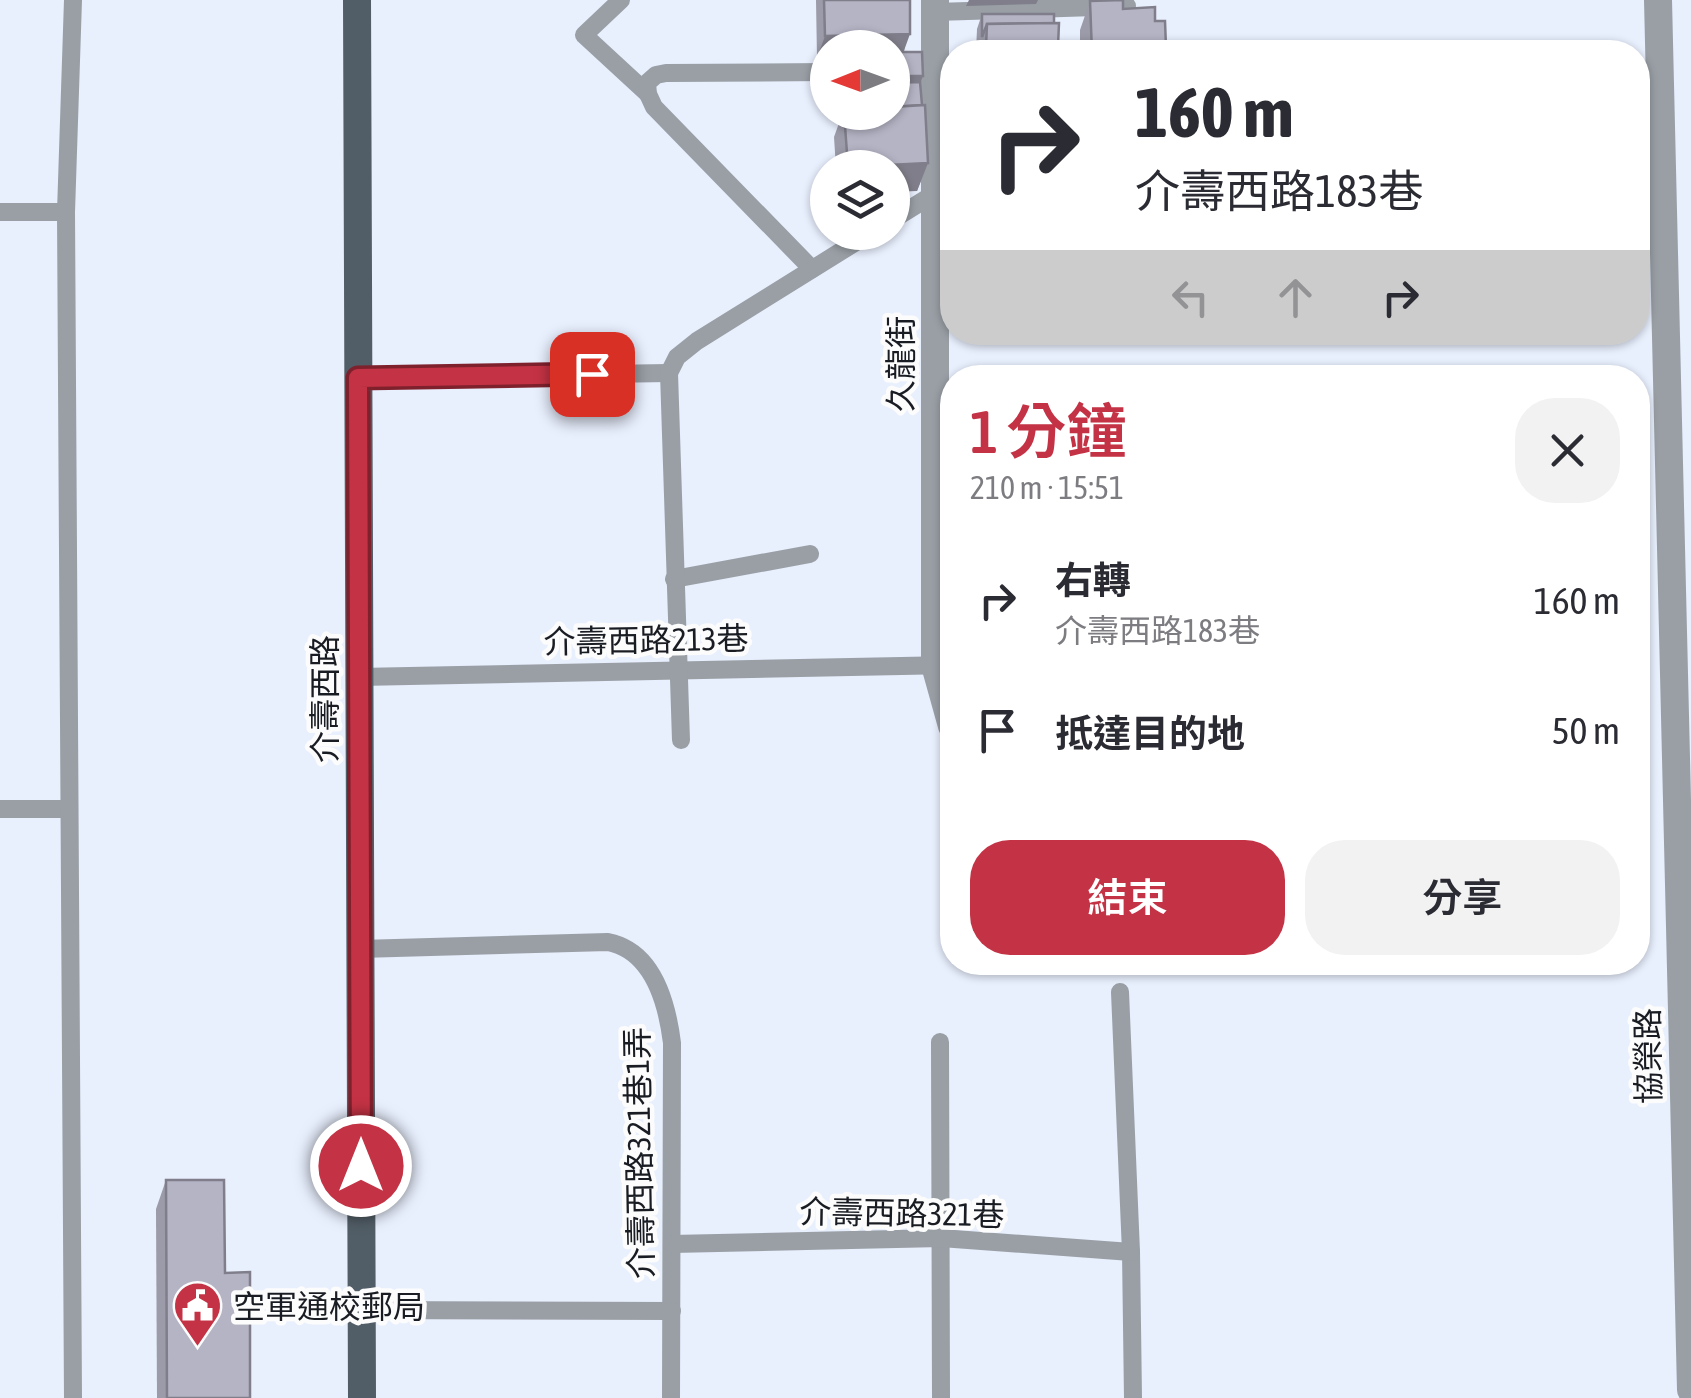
<!DOCTYPE html>
<html lang="zh-TW">
<meta charset="utf-8">
<style>
body{margin:0;font-family:"Asap Condensed","Noto Sans TC",sans-serif;background:#f2f2f3;color:#2b2b33;height:100vh;display:flex;flex-direction:column;font-size:38px;white-space:nowrap}
*{box-sizing:border-box;margin:0}
p{font-size:32px;color:#7c7c81}
.icon{flex:none;width:55px;height:55px;fill:none;stroke:currentColor;stroke-width:2;stroke-linecap:round;stroke-linejoin:round}
.map{position:relative;flex:1;overflow:hidden}
.details{position:absolute;left:940px;top:365px;width:710px;height:610px;display:flex;flex-direction:column;background:#fff;border-radius:40px;box-shadow:0 2px 8px #0004}
.details>*{flex:none}
.guide{position:absolute;left:940px;top:40px;width:710px;height:305px;border-radius:40px;box-shadow:0 2px 8px #0004;background:#fff;color:#2b2b33;overflow:hidden}
.needle{width:65px;rotate:269deg}
.tools{position:absolute;left:810px;top:30px;display:grid;gap:20px}
.tools a{display:grid;place-items:center;width:100px;height:100px;border-radius:50%;background:#fff;box-shadow:0 2px 8px #0004;font-size:50px}
.pin{position:absolute;display:grid;place-items:center;width:85px;height:85px;color:#fff;margin:-42px;border-radius:20px;box-shadow:0 5px 15px #0006}
.me{position:absolute;width:110px;margin:-55px;rotate:0deg;stroke-linejoin:round;filter:drop-shadow(0 0 8px #0008)}
.turn{display:flex;align-items:center;gap:35px;height:210px;padding:0 30px;font-size:45px}
.turn .icon{width:130px;height:130px;stroke-width:2.5}
.turn b{display:block;font-size:70px;line-height:85px}
.lanes{display:flex;align-items:center;height:95px;padding:0 30px;background:#0003;justify-content:center;gap:50px;direction:ltr}
.lanes .off{opacity:.35}
.round{display:grid;place-items:center;flex:none;width:105px;height:105px;border-radius:40px;background:#f2f2f3}
.headline{display:flex;align-items:center;justify-content:space-between;height:170px;padding:0 30px}
h1{font-size:60px;font-weight:600;line-height:75px;color:#c43345}
.button{display:flex;gap:20px;margin-top:auto;padding:20px 30px}
.button a{flex:1;height:115px;border-radius:40px;background:#c43345;color:#fff;font-size:40px;font-weight:600;line-height:115px;text-align:center}
.button a+a{background:#f2f2f3;color:#2b2b33}
ul{padding:0;list-style:none}
li{display:flex;align-items:center;gap:30px;height:130px;padding:0 30px}
li div{flex:1}
li b{display:block;font-size:38px}
li em{font-style:normal}
.map>svg:first-child{display:block}
.lines{fill:none;stroke-linecap:round;stroke-linejoin:round}
.service{stroke:#999fa5;stroke-width:18}
.minor{stroke:#999fa5;stroke-width:28}
.primary{stroke:#525e67;stroke-width:28}
.wall{fill:#9c9ba9}
.shaded-wall{fill:#7f7e8a}
.building{fill:#b5b4c5;stroke:#7f7e8a;stroke-width:2.5}
.route-casing{stroke:#7f212d;stroke-width:25}
.route{stroke:#c43345;stroke-width:18}
.labels{text-anchor:middle;dominant-baseline:central;stroke-width:9;stroke-linejoin:round;paint-order:stroke}
.street-label{font-size:32px;fill:#191c22;stroke:#fcfcfc}
.poi-label{font-size:32px;fill:#191c22;stroke:#fcfcfc;text-anchor:start}
</style>
<div class="map">
<svg width="1691" height="1398" viewBox="0 0 1691 1398">
<rect width="100%" height="100%" fill="#e8effd"/>
<g class="lines">
<g class="service">
<path d="M 621,0 L 584,35 L 648,94"/>
<path d="M 935,12 L 1127,6"/>
<path d="M 0,212 L 66,212"/>
<path d="M 892,220 L 934,194"/>
<path d="M 812,269 L 654,107 L 648,94 L 647,83 L 656,75 L 666,73 L 828,72"/>
<path d="M 358,378 L 669,373"/>
<path d="M 674,579 L 810,554"/>
<path d="M 359,677 L 952,665"/>
<path d="M 681,740 L 669,373 L 677,357 L 697,341 L 872,232"/>
<path d="M 0,809 L 69,809"/>
<path d="M 360,949 L 608,942 C 653,951 667,1003 672,1043 L 671,1398"/>
<path d="M 1120,992 L 1131,1252 L 1133,1398"/>
<path d="M 940,1042 L 941,1398"/>
<path d="M 672,1244 L 941,1238 L 1131,1252"/>
<path d="M 361,1310 L 672,1311"/>
<path d="M 73,1398 L 66,212 L 73,0"/>
</g>
<g class="minor">
<path d="M 935,0 L 935,665 L 952,726"/>
<path d="M 1658,0 L 1691,1390"/>
</g>
<path class="primary" d="M 357,0 L 362,1398"/>
</g>
<g class="wall">
<path d="M 816,0 L 910,0 L 904,52 L 920,82 L 928,163 L 917,191 L 892,168 L 836,168 L 834,137 L 843,112 L 892,112 L 892,48 L 828,48 L 817,58 Z"/>
<path d="M 1090,1 L 1123,9 L 1155,21 L 1164,52 L 1080,52 L 1080,30 Z"/>
<path d="M 982,14 L 1056,52 L 976,52 L 977,29 Z"/>
<path d="M 166,1180 L 225,1273 L 250,1398 L 157,1398 L 156,1209 Z"/>
</g>
<g class="shaded-wall">
<path d="M 969,0 L 1038,0 L 1036,4 L 966,6 Z"/>
<path d="M 910,34 L 902,56 L 892,56 L 892,48 L 828,48 L 828,58 L 817,58 L 825,36 Z"/>
<path d="M 986,47 L 1058,47 L 1056,52 L 984,52 Z"/>
<path d="M 1166,47 L 1164,52 L 1123,52 L 1124,49 Z"/>
<path d="M 892,76 L 923,76 L 912,104 L 892,104 Z"/>
<path d="M 928,163 L 917,191 L 892,192 L 892,168 L 847,168 Z"/>
</g>
<g class="building">
<path d="M 824,0 L 910,0 L 910,34 L 825,36 Z"/>
<path d="M 1123,0 L 1123,9 L 1155,7 L 1155,21 L 1165,21 L 1166,47 L 1124,49 L 1124,52 L 1092,52 L 1090,1 Z"/>
<path d="M 982,14 L 1054,14 L 1054,23 L 987,24 L 982,37 Z"/>
<path d="M 1059,23 L 1058,47 L 986,47 L 987,24 Z"/>
<path d="M 892,52 L 922,52 L 923,76 L 892,76 Z"/>
<path d="M 920,82 L 922,105 L 892,107 L 892,83 Z"/>
<path d="M 925,105 L 928,163 L 848,167 L 844,112 L 892,112 L 892,107 Z"/>
<path d="M 166,1180 L 224,1180 L 225,1273 L 250,1272 L 250,1398 L 167,1398 Z"/>
</g>
<g class="lines">
<defs>
<path id="route" d="M 361,1166 L 358,378 L 592,374"/>
</defs>
<use href="#route" class="route-casing"/>
<use href="#route" class="route"/>
</g>
<defs>
<symbol id="civic-pin" viewBox="-11 -11 22 30"><path d="M0 17L-7.5 6A9.5 9.5 0 1 1 7.5 6Z" fill="#c43345" stroke="#fcfcfc"/><path d="M-.6-6.5H3V-4.5H.6V-3L4-1V1h2V6H-6V1h2V-1L-.6-3ZM-1.2 2.5V6h2.4V2.5Z" fill="#fff"/></symbol>
</defs>
<g fill-rule="evenodd">
<use href="#civic-pin" x="170" y="1278" width="55" height="75"/>
</g>
<g class="labels">
<g class="street-label">
<text transform="translate(900 364) rotate(-90)">久龍街</text>
<text transform="translate(646 640) rotate(-1)">介壽西路213巷</text>
<text transform="translate(324 699) rotate(-90)">介壽西路</text>
<text transform="translate(1648 1056) rotate(-91)">協榮路</text>
<text transform="translate(639 1153) rotate(-91)">介壽西路321巷1弄</text>
<text transform="translate(902 1213) rotate(1)">介壽西路321巷</text>
</g>
<g class="poi-label">
<text x="233" y="1306">空軍通校郵局</text>
</g>
</g>
</svg>
<div class="tools">
<a><svg class="needle" viewBox="-14 -14 28 28"><path d="M0-13l5 13h-10z" fill="#e53935"/><path d="M0 13l5-13h-10z" fill="#7c7c81"/></svg></a>
<a><svg class="icon" aria-label="layers" viewBox="0 0 24 24"><path d="M12 4l9 5-9 5-9-5zM3 14l9 5 9-5"/></svg></a>
</div>
<div class="pin" style="left:592px;top:374px;background:#d93025"><svg class="icon" aria-label="arrive" viewBox="0 0 24 24"><path d="M6 21V4h12l-3 4 3 4H6"/></svg></div>
<svg class="me" style="left:361px;top:1166px" viewBox="-20 -20 40 40"><circle r="17" fill="#c43345" stroke="#fff" stroke-width="3"/><path d="M0-11L8 9 0 5-8 9z" fill="#fff"/></svg>
<div class="guide">
<div class="turn"><svg class="icon" aria-label="right" viewBox="0 0 24 24"><path d="M7 20v-9h11M14 6l5 5-5 5"/></svg><div><b>160 m</b>介壽西路183巷</div></div>
<div class="lanes"><svg class="icon off" aria-label="left" viewBox="0 0 24 24"><path d="M17 20v-9H6M10 6l-5 5 5 5"/></svg><svg class="icon off" aria-label="ahead" viewBox="0 0 24 24"><path d="M12 20V5M6 11l6-6 6 6"/></svg><svg class="icon" aria-label="right" viewBox="0 0 24 24"><path d="M7 20v-9h11M14 6l5 5-5 5"/></svg></div>
</div>
<section class="details">
<div class="headline"><div><h1>1 分鐘</h1><p>210 m · 15:51</p></div><a class="round"><svg class="icon" aria-label="close" viewBox="0 0 24 24"><path d="M6 6l12 12M18 6L6 18"/></svg></a></div>
<ul>
<li><svg class="icon" aria-label="right" viewBox="0 0 24 24"><path d="M7 20v-9h11M14 6l5 5-5 5"/></svg><div><b>右轉</b><p>介壽西路183巷</p></div><em>160 m</em></li>
<li><svg class="icon" aria-label="arrive" viewBox="0 0 24 24"><path d="M6 21V4h12l-3 4 3 4H6"/></svg><div><b>抵達目的地</b></div><em>50 m</em></li>
</ul>
<div class="button"><a>結束</a><a>分享</a></div>
</section>
</div>
